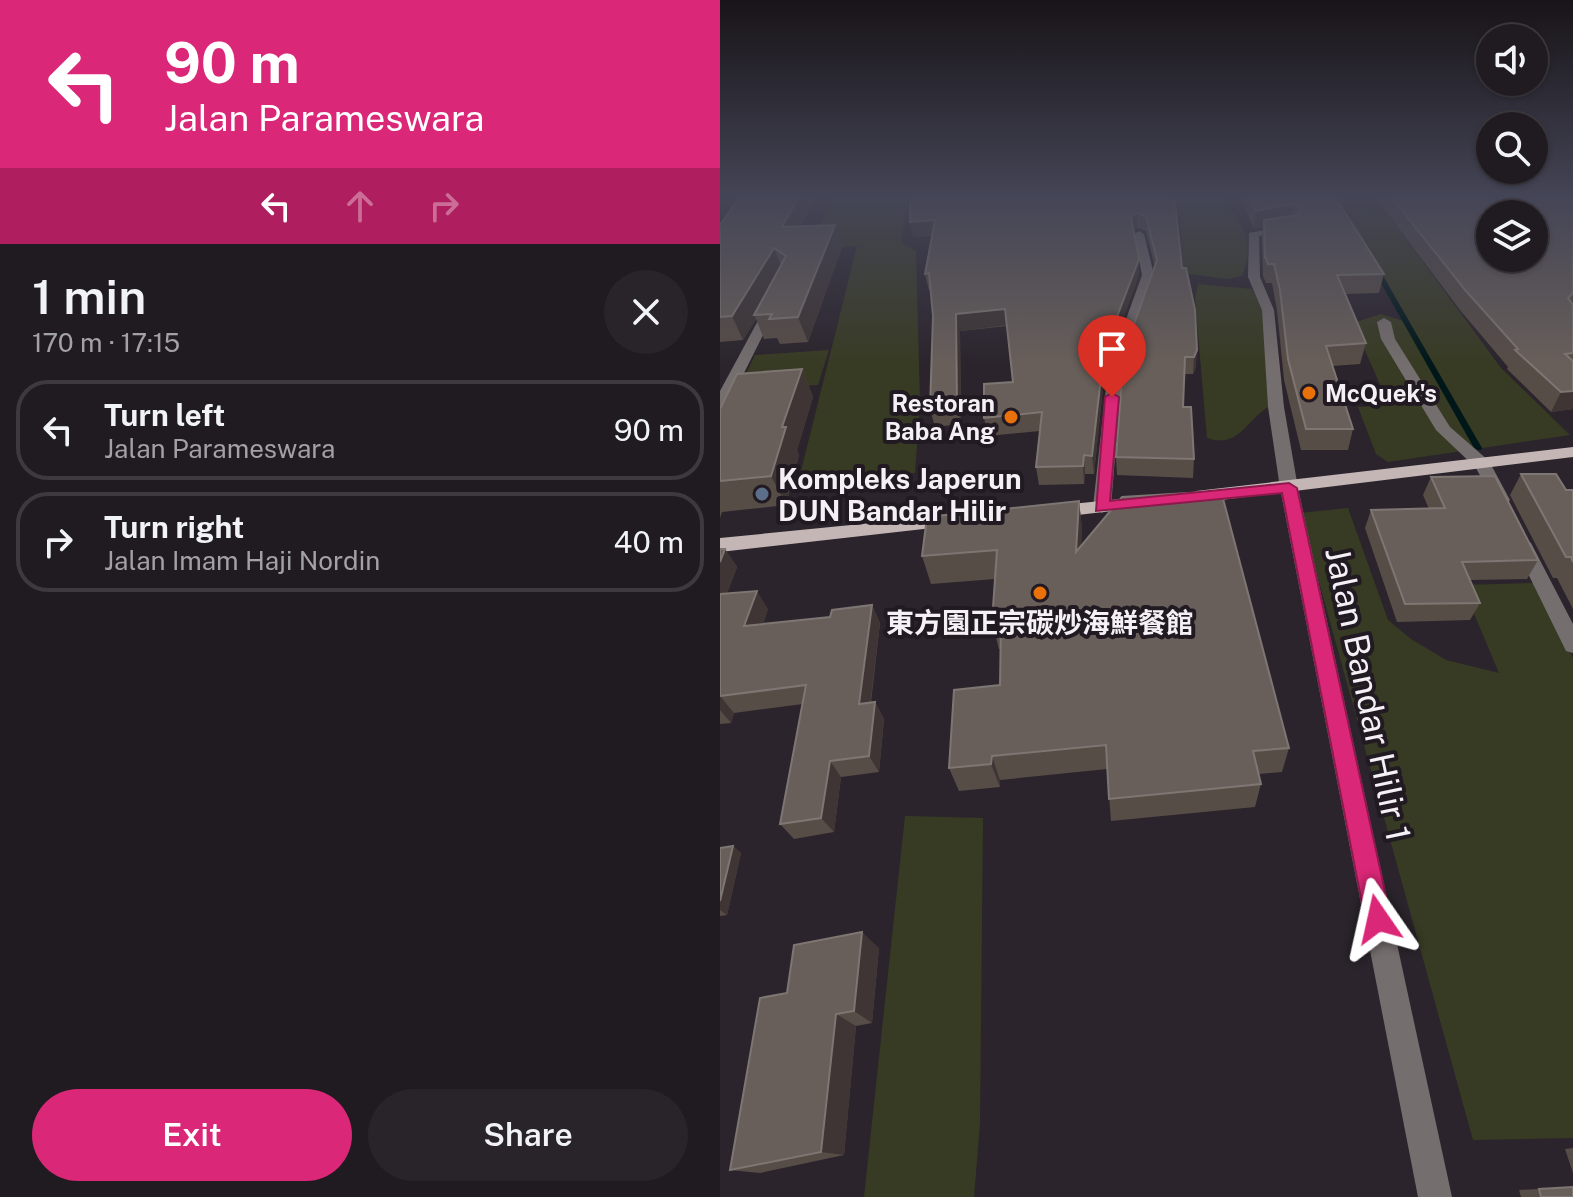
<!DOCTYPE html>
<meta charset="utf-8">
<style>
body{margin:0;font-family:"Public Sans","Noto Sans SC",sans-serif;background:#28242a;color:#f1f3f6;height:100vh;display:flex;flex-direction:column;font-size:30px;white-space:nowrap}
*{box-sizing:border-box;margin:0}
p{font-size:26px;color:#a2a1a5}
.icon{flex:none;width:44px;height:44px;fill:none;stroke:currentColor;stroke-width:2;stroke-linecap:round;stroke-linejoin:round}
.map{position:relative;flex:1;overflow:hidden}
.sheet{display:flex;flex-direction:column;background:#201b21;width:720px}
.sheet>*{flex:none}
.banner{background:#db2777;color:#fff;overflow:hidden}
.tools{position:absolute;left:756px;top:24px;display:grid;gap:16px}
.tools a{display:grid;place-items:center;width:72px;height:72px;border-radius:50%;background:#201b21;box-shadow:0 2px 6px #0004,0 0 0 2px #3d393f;font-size:40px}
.pin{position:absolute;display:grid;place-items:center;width:68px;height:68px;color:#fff;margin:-82px -34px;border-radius:50% 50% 50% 0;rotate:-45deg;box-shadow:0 0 8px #0007}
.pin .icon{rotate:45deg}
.me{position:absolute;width:88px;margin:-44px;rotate:349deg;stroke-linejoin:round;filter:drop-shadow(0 0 6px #0008)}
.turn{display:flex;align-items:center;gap:28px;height:168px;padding:0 32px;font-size:36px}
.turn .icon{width:104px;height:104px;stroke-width:2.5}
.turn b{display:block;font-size:56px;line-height:68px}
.lanes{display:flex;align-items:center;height:76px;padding:0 32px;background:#0003;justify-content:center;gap:40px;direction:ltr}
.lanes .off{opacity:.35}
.round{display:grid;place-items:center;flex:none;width:84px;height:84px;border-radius:42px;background:#28242a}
.headline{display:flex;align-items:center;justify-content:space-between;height:136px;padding:0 32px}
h1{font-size:48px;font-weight:600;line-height:60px}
.button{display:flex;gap:16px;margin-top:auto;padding:16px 32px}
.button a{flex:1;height:92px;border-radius:48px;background:#db2777;color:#fff;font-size:32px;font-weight:600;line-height:92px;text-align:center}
.button a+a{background:#28242a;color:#f1f3f6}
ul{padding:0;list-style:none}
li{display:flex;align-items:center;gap:24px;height:100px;margin:0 16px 12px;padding:0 16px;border:4px solid #3d393f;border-radius:32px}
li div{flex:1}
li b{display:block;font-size:30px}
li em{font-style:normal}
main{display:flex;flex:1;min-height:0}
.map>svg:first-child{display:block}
.green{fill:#383b23}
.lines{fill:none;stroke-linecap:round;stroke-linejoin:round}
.stream{fill:#001719;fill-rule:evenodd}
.minor{fill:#756e6e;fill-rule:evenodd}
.major{fill:#c4b6b5;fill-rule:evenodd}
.wall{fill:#574d47}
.shaded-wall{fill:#3e3534}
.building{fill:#685f5a;stroke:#7e7672;stroke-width:2;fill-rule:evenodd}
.route{fill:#db2777;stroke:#8e194d;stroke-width:2}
.food-dot{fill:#e8710a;stroke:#221a22;stroke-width:3}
.service-dot{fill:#5c6f8a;stroke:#221a22;stroke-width:3}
.labels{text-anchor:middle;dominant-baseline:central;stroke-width:8;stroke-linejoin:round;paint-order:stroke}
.far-poi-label{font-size:24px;font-weight:bold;fill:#f5f0f6;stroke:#221a22;text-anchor:start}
.poi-label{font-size:28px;font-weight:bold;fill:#f5f0f6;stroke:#221a22;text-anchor:start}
.near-street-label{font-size:34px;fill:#f5f0f6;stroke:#221a22}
</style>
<main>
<section class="sheet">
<div class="banner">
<div class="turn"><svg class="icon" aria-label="left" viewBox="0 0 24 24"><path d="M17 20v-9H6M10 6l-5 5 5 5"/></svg><div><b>90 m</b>Jalan Parameswara</div></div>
<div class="lanes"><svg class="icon" aria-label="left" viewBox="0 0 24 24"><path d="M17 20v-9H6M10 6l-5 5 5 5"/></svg><svg class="icon off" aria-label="ahead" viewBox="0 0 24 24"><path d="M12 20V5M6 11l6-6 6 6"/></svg><svg class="icon off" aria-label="right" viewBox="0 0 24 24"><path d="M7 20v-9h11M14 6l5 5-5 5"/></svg></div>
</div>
<div class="headline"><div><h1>1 min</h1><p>170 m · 17:15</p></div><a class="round"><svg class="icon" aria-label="close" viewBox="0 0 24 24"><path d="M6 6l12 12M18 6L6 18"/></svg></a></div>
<ul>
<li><svg class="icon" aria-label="left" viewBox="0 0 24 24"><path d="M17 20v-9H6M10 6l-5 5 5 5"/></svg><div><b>Turn left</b><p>Jalan Parameswara</p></div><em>90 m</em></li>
<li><svg class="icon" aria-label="right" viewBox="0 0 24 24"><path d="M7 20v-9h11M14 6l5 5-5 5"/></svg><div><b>Turn right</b><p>Jalan Imam Haji Nordin</p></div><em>40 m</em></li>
</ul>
<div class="button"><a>Exit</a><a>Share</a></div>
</section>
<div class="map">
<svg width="853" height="1197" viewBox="0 0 853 1197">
<rect width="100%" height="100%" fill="#2b242c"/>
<g class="green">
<path d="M 112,198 L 188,198 L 181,242 L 196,251 L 200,403 L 195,473 L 79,479 L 137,246 L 89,249 Z"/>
<path d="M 449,198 L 503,198 C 523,225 536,241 522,276 L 507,279 L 462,273 L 460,218 Z"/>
<path d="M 624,206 L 664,209 L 781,368 L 850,435 L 668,462 L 656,454 L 638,407 L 669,405 L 633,323 L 661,314 L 690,323 Z"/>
<path d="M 478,284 L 532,289 L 543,308 L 548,407 C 526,421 518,449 487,438 L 475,298 Z"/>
<path d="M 109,350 L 98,385 L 18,390 L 35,355 Z"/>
<path d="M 628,508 L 668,620 L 691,639 L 726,660 L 779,673 L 742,585 L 816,583 L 853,658 L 853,1138 L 753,1140 L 580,513 Z"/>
<path d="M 185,816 L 263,818 L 260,1123 L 254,1197 L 144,1197 Z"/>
</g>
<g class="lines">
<path class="stream" d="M 654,268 L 659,269 L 762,448 L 761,450 L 758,450 L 754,448 L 653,269 Z"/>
<g class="minor">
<path d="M 571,225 L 575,226 L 575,230 L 539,236 L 540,277 L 554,310 L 564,407 L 578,488 L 732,1197 L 698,1197 L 560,488 L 548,407 L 542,310 L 528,277 L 529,233 Z"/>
<path d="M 419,231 L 424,234 L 434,275 L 402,369 L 391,507 L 382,513 L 373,507 L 388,369 L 422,275 L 414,234 Z"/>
<path d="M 48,302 L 58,305 L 8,405 L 0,410 L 0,391 Z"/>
<path d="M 664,318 L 671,322 L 675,339 L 730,427 L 769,461 L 790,500 L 787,504 L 775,504 L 756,468 L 716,430 L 661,339 L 657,322 Z"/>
<path d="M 802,536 L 811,543 L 853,624 L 853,653 L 846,651 L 793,543 Z"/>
</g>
<g class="major">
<path d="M 853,447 L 853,457 L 476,503 L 467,497 L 476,491 Z"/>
<path d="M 420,497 L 426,499 L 429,503 L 426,507 L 332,518 L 323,512 L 332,506 Z"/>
<path d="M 233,515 L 239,517 L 242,521 L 239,525 L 0,552 L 0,538 Z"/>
</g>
</g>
<g class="wall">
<path d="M 19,198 L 95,198 L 81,226 L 122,247 L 88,342 L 60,344 L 57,338 L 44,339 L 36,319 L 23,340 L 0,342 L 0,225 Z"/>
<path d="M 447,198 L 462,268 L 476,367 L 473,374 L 464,374 L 463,407 L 474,459 L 473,478 L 397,475 L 396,457 L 435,267 L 426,231 L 417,228 L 414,231 L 419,275 L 385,368 L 374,474 L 365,474 L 364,484 L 319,485 L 316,467 L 320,431 L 268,436 L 264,418 L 293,382 L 287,326 L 240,331 L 241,424 L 215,427 L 210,409 L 213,316 L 210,290 L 209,290 L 205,274 L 212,236 L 193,237 Z"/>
<path d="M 523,198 L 616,198 L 664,274 L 659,293 L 625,294 L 646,343 L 640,364 L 612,366 L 633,429 L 628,450 L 581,450 L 564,380 L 557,310 L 552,283 L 546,283 L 543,276 L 542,239 L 543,227 L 534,229 L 523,204 Z"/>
<path d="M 656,198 L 853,198 L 853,409 L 831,412 L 787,369 L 788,367 L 740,310 Z"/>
<path d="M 82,369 L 93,397 L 77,450 L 79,455 L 66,505 L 2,512 L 0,518 L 0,409 Z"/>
<path d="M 801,474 L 846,490 L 853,490 L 853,609 L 837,578 L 833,578 L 790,495 Z"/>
<path d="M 711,477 L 818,560 L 807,579 L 750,580 L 760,603 L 750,620 L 677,622 L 645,528 L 651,510 L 709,509 L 703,495 Z"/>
<path d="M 359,501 L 362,529 L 361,546 L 569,748 L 562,772 L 539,774 L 541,784 L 535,807 L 391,821 L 387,769 L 280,780 L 280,787 L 239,791 L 229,768 L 280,685 L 281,649 L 279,649 L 272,622 L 275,579 L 211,584 L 202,556 Z"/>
<path d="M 0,549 L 5,549 L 17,567 L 7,593 L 48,609 L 43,624 L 110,617 L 152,605 L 160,623 L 151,702 L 155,702 L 164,719 L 159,772 L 121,777 L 114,832 L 74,839 L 60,824 L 83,704 L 14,713 L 11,723 L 0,724 Z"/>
<path d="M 13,846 L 21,853 L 7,915 L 0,916 L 0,848 Z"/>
<path d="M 159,948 L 152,1023 L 136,1026 L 124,1155 L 40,1173 L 10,1170 L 67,993 Z"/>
<path d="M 853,1148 L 853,1173 L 845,1149 Z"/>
<path d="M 853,1187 L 853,1197 L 801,1197 L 799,1190 Z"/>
</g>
<g class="shaded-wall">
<path d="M 78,198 L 95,198 L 70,249 L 62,227 Z"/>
<path d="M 573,204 L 570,222 L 544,220 L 543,227 L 534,229 L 536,211 Z"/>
<path d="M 417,213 L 417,228 L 411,233 L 411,217 Z"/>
<path d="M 215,220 L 218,235 L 193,237 L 190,222 Z"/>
<path d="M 115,225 L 122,247 L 88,342 L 78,317 Z"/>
<path d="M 54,248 L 63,271 L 34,315 L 36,319 L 23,340 L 12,316 Z"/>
<path d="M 419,259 L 419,275 L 385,368 L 374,474 L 372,456 L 384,351 Z"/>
<path d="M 285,309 L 288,325 L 240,331 L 241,424 L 237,406 L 236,314 Z"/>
<path d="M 477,350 L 476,367 L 473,374 L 474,357 Z"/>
<path d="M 82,369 L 93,397 L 77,450 L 79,455 L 66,505 L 51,476 L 62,427 Z"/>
<path d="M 853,391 L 853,409 L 831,412 L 841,392 Z"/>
<path d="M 364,455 L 365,474 L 364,484 L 363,466 Z"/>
<path d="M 359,501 L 362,529 L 359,580 L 356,552 Z"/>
<path d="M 5,549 L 17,567 L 0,612 L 0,562 Z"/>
<path d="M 37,591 L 48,609 L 37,644 L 24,626 Z"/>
<path d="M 152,605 L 160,623 L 148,721 L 139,704 Z"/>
<path d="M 0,696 L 14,713 L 11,723 L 0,710 Z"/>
<path d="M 155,702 L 164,719 L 159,772 L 149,756 Z"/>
<path d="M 272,756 L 280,780 L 280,787 L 271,764 Z"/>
<path d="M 110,761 L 121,777 L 114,832 L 101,818 Z"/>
<path d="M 13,846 L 21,853 L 7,915 L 0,910 L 0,901 Z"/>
<path d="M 142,932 L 159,948 L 152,1023 L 134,1011 Z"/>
<path d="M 116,1014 L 136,1026 L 124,1155 L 101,1152 Z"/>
</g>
<g class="building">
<path d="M 19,198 L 78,198 L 62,227 L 115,225 L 78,317 L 49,319 L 52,314 L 34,315 L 66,256 L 54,248 L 12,316 L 0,317 L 0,225 Z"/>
<path d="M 190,198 L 447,198 L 448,201 L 455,201 L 462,268 L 466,268 L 475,310 L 477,350 L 474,357 L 465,357 L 463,407 L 471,407 L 474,459 L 396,457 L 404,352 L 437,260 L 426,216 L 417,213 L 411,217 L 419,259 L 384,351 L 372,456 L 364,455 L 363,466 L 316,467 L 322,412 L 264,418 L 264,384 L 293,382 L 285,309 L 236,314 L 237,406 L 210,409 L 213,316 L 209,273 L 205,274 L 215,220 L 190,222 Z"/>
<path d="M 530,198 L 616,198 L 664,274 L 617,275 L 646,343 L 606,346 L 633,429 L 586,429 L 568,359 L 560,290 L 554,264 L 548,264 L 545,257 L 544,220 L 578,215 L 581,208 L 573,204 L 536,211 Z"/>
<path d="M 672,198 L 853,198 L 853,293 L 848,298 L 853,305 L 853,353 L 845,354 L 853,361 L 853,391 L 841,392 L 795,350 L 798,349 L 746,291 ZM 770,214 L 814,214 L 814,258 L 770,258 Z"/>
<path d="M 82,369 L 62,427 L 66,427 L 51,476 L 0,481 L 0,409 L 17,374 Z"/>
<path d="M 801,474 L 836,474 L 846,490 L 853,490 L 853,562 L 851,557 L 846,557 Z"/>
<path d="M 775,476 L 818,560 L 742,562 L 760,603 L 685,604 L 651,510 L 725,508 L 711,477 Z"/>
<path d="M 501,491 L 569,748 L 533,751 L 541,784 L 389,799 L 386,745 L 272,756 L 271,764 L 229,768 L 234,690 L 280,685 L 281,622 L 272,622 L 277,550 L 202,556 L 207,517 L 359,501 L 356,552 L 402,497 Z"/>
<path d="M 0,549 L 5,549 L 0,562 Z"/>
<path d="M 37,591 L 24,626 L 110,617 L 112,610 L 152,605 L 139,704 L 155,702 L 149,756 L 110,761 L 101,818 L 60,824 L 86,685 L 0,696 L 0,594 Z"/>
<path d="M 13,846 L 0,901 L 0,848 Z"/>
<path d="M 142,932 L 134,1011 L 116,1014 L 101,1152 L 10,1170 L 40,998 L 67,993 L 74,945 Z"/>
<path d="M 853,1187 L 853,1197 L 821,1197 L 819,1189 Z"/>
</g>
<linearGradient id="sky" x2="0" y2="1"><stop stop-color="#181418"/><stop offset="0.54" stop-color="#444556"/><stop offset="1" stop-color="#444556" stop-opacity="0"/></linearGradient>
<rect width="853" height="365" fill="url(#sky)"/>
<path class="route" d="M 392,393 L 399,397 L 390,501 L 569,483 L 577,488 L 671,919 L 667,928 L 658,932 L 649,928 L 645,919 L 562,493 L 376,511 L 385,397 Z"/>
<g class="food-dot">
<circle cx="589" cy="393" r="8"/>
<circle cx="291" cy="417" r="8"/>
<circle cx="320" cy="593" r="8"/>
</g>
<circle class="service-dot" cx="42" cy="494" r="8"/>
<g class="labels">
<g class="far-poi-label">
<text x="605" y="393">McQuek's</text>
<text x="275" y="403" text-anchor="end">Restoran<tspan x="275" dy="28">Baba Ang</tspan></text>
</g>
<g class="poi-label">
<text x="58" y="478">Kompleks Japerun<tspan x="58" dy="32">DUN Bandar Hilir</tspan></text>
<text x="320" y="622" text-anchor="middle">東方園正宗碳炒海鮮餐館</text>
</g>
<g class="near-street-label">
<text transform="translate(648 694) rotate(78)">Jalan Bandar Hilir 1</text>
</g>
</g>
</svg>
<div class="tools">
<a><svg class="icon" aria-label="sound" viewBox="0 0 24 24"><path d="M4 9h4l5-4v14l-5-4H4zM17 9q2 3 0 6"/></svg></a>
<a><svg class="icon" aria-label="search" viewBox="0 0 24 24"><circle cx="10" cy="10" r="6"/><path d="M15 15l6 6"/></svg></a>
<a><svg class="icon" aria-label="layers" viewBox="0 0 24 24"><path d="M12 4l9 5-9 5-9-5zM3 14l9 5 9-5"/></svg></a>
</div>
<div class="pin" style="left:392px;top:397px;background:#d93025"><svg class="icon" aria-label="arrive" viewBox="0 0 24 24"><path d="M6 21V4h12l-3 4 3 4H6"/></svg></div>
<svg class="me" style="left:658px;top:919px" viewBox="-20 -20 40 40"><path d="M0-17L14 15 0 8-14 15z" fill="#db2777" stroke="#fff" stroke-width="4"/></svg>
</div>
</main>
